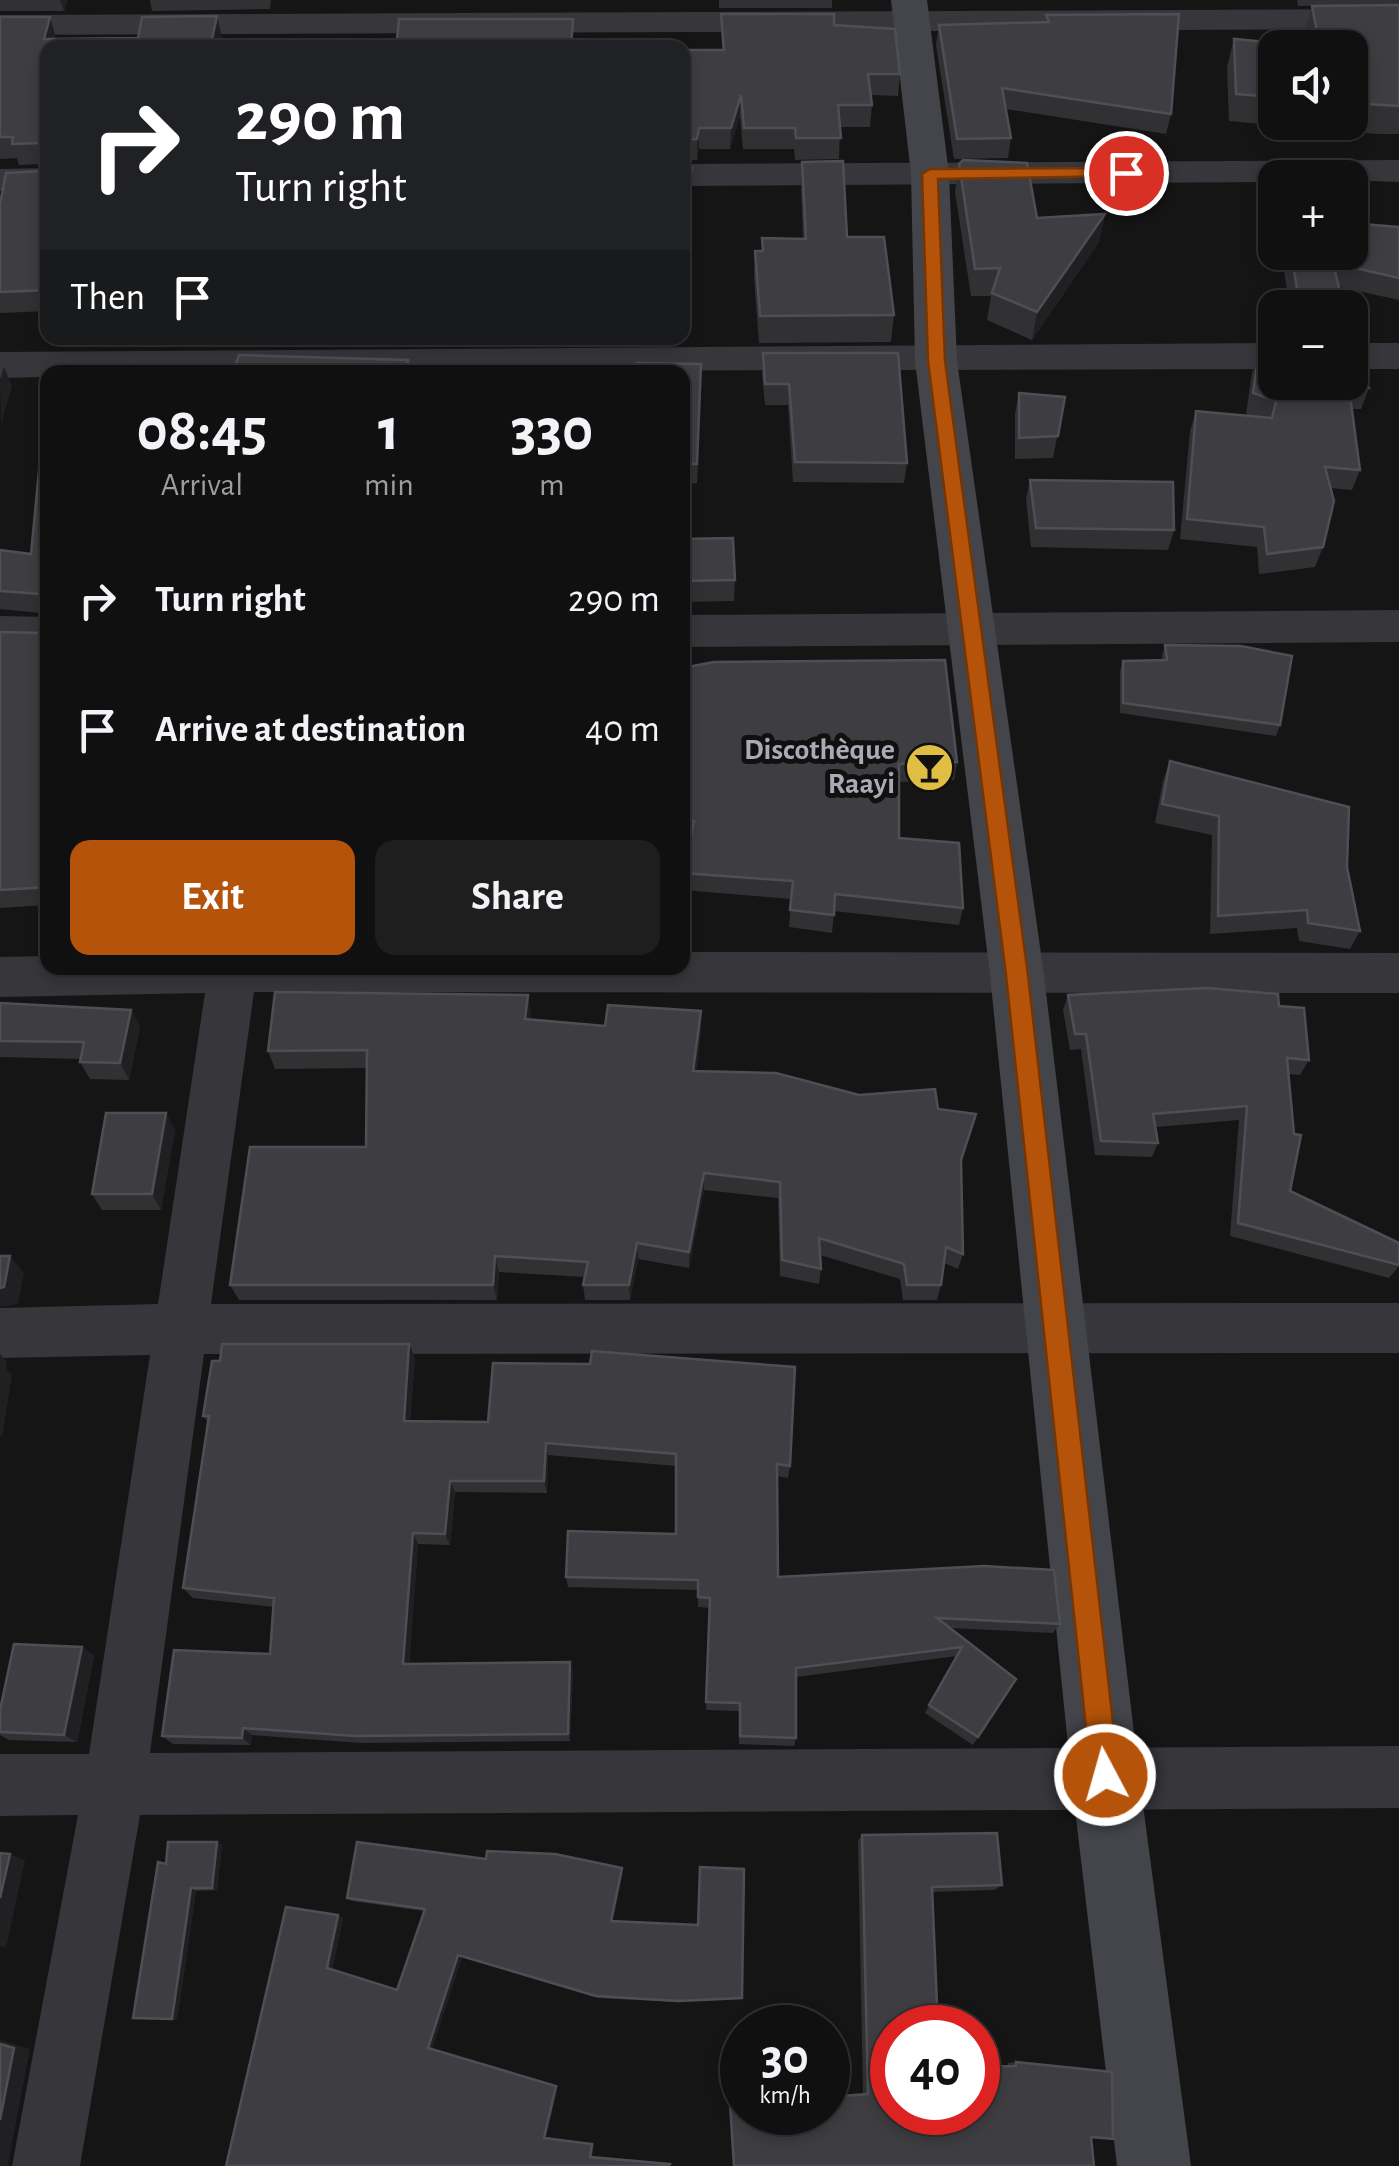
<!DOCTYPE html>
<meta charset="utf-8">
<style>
body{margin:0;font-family:"Alegreya Sans",sans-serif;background:#1e1e1e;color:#f1f3f6;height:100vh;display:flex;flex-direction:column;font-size:38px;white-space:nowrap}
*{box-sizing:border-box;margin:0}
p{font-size:32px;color:#9c9d9f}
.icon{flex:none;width:55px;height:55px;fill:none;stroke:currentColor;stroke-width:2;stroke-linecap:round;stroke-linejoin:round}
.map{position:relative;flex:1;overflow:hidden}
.sheet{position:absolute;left:40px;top:365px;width:650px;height:610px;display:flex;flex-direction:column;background:#101010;border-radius:20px;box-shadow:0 5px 15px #0003,0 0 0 2px #303030}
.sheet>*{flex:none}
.guide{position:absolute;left:40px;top:40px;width:650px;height:305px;border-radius:20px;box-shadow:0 5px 15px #0003,0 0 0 2px #303030;background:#202124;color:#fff;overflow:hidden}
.tools{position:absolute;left:1258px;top:30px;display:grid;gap:20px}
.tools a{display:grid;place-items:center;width:110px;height:110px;border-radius:20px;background:#101010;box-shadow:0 5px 15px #0003,0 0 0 2px #303030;font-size:50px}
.speed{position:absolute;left:720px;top:2005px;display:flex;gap:20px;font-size:50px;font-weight:700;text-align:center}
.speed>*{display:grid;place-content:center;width:130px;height:130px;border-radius:50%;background:#101010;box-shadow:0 5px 15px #0003,0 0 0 2px #303030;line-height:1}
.speed small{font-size:25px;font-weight:400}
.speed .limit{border:15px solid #d22;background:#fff;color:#111}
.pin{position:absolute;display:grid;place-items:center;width:85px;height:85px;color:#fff;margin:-42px;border:5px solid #fff;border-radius:50%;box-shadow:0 2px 10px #0007}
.me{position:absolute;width:110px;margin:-55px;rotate:354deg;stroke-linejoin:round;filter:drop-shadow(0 0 8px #0008)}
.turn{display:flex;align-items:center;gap:35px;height:210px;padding:0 30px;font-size:45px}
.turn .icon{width:130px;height:130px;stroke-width:2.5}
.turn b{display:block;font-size:70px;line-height:85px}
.then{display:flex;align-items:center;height:95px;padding:0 30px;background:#0003;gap:20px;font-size:38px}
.eta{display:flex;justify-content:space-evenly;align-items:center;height:170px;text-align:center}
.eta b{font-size:60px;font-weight:700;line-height:70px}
.primary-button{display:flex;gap:20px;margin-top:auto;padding:20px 30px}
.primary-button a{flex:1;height:115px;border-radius:20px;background:#b45309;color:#fff;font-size:40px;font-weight:700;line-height:115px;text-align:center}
.primary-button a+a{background:#1e1e1e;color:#f1f3f6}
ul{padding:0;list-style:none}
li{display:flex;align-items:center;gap:30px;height:130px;padding:0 30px}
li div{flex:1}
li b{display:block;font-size:38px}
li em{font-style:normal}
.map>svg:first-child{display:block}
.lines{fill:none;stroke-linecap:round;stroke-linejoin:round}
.street{fill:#36363b;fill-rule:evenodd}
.secondary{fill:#44454b;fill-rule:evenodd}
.wall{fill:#313134;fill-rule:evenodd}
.shaded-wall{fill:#202022}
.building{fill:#3e3e42;stroke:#4e4f54;stroke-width:2.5}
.route{fill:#b45309;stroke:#753606;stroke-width:2.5}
.labels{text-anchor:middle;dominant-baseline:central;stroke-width:10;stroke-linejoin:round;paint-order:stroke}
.poi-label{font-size:30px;font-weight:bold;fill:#a8aab5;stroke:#101011;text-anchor:end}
</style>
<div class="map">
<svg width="1399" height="2166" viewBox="0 0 1399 2166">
<rect width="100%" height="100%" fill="#151516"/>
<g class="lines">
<g class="street">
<path d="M 1399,9 L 1399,29 L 0,35 L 0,15 Z"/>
<path d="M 1399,160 L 1399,182 L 1275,178 L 1275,182 L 682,186 L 682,164 Z"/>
<path d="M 48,168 L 48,190 L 0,191 L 0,169 Z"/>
<path d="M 1275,343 L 1275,369 L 48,372 L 48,377 L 0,378 L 0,352 Z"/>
<rect x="1350" y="343" width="49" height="26"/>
<path d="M 1399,610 L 1399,642 L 682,647 L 682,615 Z"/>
<path d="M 0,616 L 48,617 L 48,649 L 0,648 Z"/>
<path d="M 682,952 L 1399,953 L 1399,993 L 254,992 L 211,1304 L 1399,1303 L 1399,1353 L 204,1354 L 150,1753 L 1399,1746 L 1399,1808 L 140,1815 L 80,2166 L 12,2166 L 78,1815 L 0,1816 L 0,1754 L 89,1754 L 150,1355 L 0,1358 L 0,1308 L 158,1304 L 205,993 L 0,997 L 0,957 L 48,956 L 48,968 L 682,968 Z"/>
</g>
<path class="secondary" d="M 891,0 L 927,0 L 949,174 L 957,361 L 1044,975 L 1139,1775 L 1191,2166 L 1117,2166 L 1071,1775 L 990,975 L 915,361 L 911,174 Z"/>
</g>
<g class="wall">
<path d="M 0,0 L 67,0 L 64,11 L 0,11 Z"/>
<path d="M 150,0 L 271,0 L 270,9 L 152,11 Z"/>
<rect x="719" y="0" width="113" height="8"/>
<path d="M 1297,0 L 1399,0 L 1399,5 L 1298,6 Z"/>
<path d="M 1399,5 L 1399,134 L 1377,134 L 1229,121 L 1227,67 L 1234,39 L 1306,46 L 1304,33 L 1312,6 ZM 1275,48 L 1350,48 L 1350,122 L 1275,122 Z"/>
<path d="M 721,14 L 834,25 L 900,74 L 898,96 L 871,95 L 872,105 L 870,127 L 840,127 L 839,159 L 795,160 L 794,149 L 743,149 L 740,116 L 730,149 L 699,149 L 697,160 L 682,161 L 682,50 L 722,50 Z"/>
<path d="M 1046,15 L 1171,114 L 1166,134 L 1006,109 L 1011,138 L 1008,158 L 954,159 L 936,45 L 939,25 L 1045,22 Z"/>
<path d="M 0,17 L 56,39 L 222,38 L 48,48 L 48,311 L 0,313 L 0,204 L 43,171 L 43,164 L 19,165 L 17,158 L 0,159 Z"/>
<path d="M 802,162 L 894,315 L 891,342 L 759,343 L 754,278 L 755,251 L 762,251 L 803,239 L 801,189 Z"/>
<path d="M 959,164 L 1037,218 L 1105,214 L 1099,242 L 1032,340 L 987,320 L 991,296 L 971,296 L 955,192 Z"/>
<path d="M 1277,165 L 1309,178 L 1275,178 L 1275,215 L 1270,186 Z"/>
<path d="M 1399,227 L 1399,300 L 1339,287 L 1344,308 L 1290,308 L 1281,252 L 1350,252 Z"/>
<path d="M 251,338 L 305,338 L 303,346 L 253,346 Z"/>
<path d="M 647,338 L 664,338 L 662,344 L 647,344 Z"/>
<path d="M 1354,348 L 1369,388 L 1361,409 L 1352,409 L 1360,470 L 1352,490 L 1330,488 L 1323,547 L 1315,567 L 1259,574 L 1257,547 L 1180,539 L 1190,431 L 1196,411 L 1252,416 L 1246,414 L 1252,373 L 1259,352 L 1275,382 Z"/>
<path d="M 763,353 L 907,463 L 904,483 L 793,482 L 788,405 L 765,405 L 762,374 Z"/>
<path d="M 682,372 L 701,384 L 697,483 L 682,484 Z"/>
<path d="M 1019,393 L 1065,397 L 1053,458 L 1015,459 L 1015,414 Z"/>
<path d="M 48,471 L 48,905 L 0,908 L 0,632 L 42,633 L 41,613 L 0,609 L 0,550 L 31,554 Z"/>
<path d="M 1030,480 L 1174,530 L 1168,550 L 1031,547 L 1026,499 Z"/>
<path d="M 682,539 L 735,580 L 734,601 L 682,602 Z"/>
<path d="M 1165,645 L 1280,725 L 1276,736 L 1120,713 L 1120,671 L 1123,661 L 1162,660 L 1162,655 Z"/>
<path d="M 682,668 L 957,762 L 954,780 L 899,782 L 899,838 L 963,908 L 959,925 L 834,911 L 832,933 L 789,927 L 791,899 L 683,890 L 683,873 L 690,838 L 682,836 Z"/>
<path d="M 1170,761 L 1347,867 L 1360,931 L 1350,949 L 1299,941 L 1297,928 L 1210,934 L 1212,835 L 1155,823 L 1163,781 Z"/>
<path d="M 1068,995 L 1279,1006 L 1309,1060 L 1300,1075 L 1288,1074 L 1290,1191 L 1399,1266 L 1389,1278 L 1230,1236 L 1239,1120 L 1156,1127 L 1158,1143 L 1152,1157 L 1095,1155 L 1081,1049 L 1070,1050 L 1063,1010 Z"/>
<path d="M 0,1003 L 131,1010 L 140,1027 L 129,1080 L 90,1079 L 80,1062 L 81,1059 L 0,1057 Z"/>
<path d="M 531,1014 L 530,1019 L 605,1026 L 701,1030 L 696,1071 L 938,1109 L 961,1162 L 963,1254 L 958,1269 L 944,1263 L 941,1285 L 937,1300 L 903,1300 L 900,1279 L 820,1255 L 821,1269 L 819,1284 L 780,1276 L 778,1198 L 704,1190 L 689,1268 L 638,1259 L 630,1300 L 585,1300 L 583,1285 L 585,1277 L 499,1272 L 497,1300 L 239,1300 L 230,1285 L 366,1147 L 367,1068 L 275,1069 L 268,1051 Z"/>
<path d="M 175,1129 L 161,1210 L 102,1210 L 92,1194 Z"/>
<path d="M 415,1358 L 410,1421 L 790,1466 L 788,1478 L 777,1476 L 778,1577 L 1060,1624 L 1053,1633 L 950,1628 L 1016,1679 L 973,1745 L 925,1713 L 957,1656 L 796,1677 L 796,1738 L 794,1746 L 739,1744 L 739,1711 L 706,1710 L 710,1608 L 698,1607 L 698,1590 L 568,1587 L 566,1577 L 676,1534 L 676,1466 L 548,1455 L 547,1493 L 455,1492 L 450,1545 L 418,1544 L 409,1664 L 570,1662 L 573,1671 L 570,1741 L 362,1743 L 252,1735 L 251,1745 L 173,1744 L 162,1736 L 270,1654 L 274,1607 L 193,1598 L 183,1588 L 208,1422 L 203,1416 Z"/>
<path d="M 82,1647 L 94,1656 L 77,1742 L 9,1740 L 0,1735 L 0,1710 Z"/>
<path d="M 862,1835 L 1002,1885 L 995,1890 L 932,1892 L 892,2112 L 1008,2066 L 1008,2063 L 1016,2062 L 1091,2137 L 1094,2166 L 734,2166 L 729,2103 L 863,2094 L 858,1841 Z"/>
<path d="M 222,1844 L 217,1890 L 196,1891 L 177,2020 L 133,2018 L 166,1864 Z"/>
<path d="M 486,1859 L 623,1872 L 613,1921 L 742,1998 L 741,1999 L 679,2002 L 598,1998 L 462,1957 L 432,2049 L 558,2086 L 546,2137 L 594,2144 L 592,2156 L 670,2163 L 670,2166 L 226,2166 L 343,1918 L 332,1970 L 397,1990 L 424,1911 L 352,1901 L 347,1898 Z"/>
</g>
<g class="shaded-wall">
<path d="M 60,0 L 67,0 L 64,11 Z"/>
<path d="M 217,16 L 222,38 L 219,48 L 210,48 Z"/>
<path d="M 50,17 L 56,38 L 44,39 Z"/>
<path d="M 741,95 L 740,116 L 730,149 L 731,128 Z"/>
<path d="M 699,128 L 699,149 L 697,160 L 697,139 Z"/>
<path d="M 692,168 L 692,190 L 682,238 L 682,216 Z"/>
<path d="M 1105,214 L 1099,242 L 1032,340 L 1037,312 Z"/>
<path d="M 4,367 L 12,386 L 1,424 L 0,380 Z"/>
<path d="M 528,995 L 531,1014 L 528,1037 L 525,1019 Z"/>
<path d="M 131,1010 L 140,1027 L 129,1080 L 120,1063 Z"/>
<path d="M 701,1011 L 701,1030 L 693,1088 L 693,1071 Z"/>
<path d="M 166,1113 L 175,1129 L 161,1210 L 152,1194 Z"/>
<path d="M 704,1173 L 704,1190 L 689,1268 L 689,1252 Z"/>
<path d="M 637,1243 L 638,1259 L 630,1300 L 629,1285 Z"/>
<path d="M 10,1256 L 24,1273 L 18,1304 L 0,1307 L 0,1288 Z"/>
<path d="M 495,1256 L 499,1272 L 497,1300 L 493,1285 Z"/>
<path d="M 409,1344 L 415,1358 L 409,1434 L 404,1421 Z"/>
<path d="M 0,1354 L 7,1362 L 6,1368 L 12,1375 L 2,1438 L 0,1436 Z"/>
<path d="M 546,1443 L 548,1455 L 547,1493 L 544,1481 Z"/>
<path d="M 450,1481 L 455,1492 L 450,1545 L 445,1534 Z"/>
<path d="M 413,1533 L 418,1544 L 409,1672 L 403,1664 Z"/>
<path d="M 82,1647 L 94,1656 L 77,1742 L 64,1735 Z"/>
<path d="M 570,1662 L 573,1671 L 570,1741 L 568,1734 Z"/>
<path d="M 243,1728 L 252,1735 L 251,1745 L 242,1738 Z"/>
<path d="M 217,1842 L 222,1844 L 217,1890 L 212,1888 Z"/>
<path d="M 10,1854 L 25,1860 L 6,1948 L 0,1946 L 0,1898 Z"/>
<path d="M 622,1868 L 623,1872 L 613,1923 L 611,1921 Z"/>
<path d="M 191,1888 L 196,1891 L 177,2020 L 172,2019 Z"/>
<path d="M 338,1915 L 343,1918 L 332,1970 L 327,1968 Z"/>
<path d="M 458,1955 L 462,1957 L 432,2049 L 558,2086 L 546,2137 L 544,2138 L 428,2048 Z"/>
<path d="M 0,2040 L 30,2049 L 8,2165 L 10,2166 L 0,2166 Z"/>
</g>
<g class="building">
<path d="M 1399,5 L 1399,106 L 1350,103 L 1350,48 L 1275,48 L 1275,97 L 1236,94 L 1234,39 L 1320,47 L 1312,6 Z"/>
<path d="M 721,14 L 834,14 L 834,25 L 895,29 L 900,74 L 868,74 L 872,105 L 838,105 L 841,138 L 796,138 L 795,128 L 744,128 L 741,95 L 731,128 L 699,128 L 697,139 L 682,140 L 682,50 L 724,50 Z"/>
<path d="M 1179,14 L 1171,114 L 1002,88 L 1011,138 L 957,139 L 939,25 L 1049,22 L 1046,15 Z"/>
<path d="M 217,16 L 210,48 L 48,48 L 48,290 L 0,292 L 0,204 L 6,173 L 43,171 L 41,143 L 12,144 L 13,137 L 0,137 L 0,17 L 50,17 L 44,39 L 138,38 L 142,17 Z"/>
<path d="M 399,19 L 573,19 L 571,48 L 396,48 Z"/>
<path d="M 963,160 L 1027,163 L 1037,218 L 1105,214 L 1037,312 L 992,293 L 1000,268 L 975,269 L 959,164 Z"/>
<path d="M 843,161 L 847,237 L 884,237 L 894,315 L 760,316 L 755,251 L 763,251 L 762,238 L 806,239 L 802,162 Z"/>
<path d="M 1285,161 L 1304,161 L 1309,178 L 1279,178 L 1277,165 Z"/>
<path d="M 682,168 L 692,168 L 682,216 Z"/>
<path d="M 1350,223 L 1399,227 L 1399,278 L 1333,263 L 1344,308 L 1300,308 L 1291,252 L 1350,252 Z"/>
<path d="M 1350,332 L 1354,348 L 1369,388 L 1349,388 L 1360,470 L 1325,467 L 1334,501 L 1323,547 L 1267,554 L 1264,527 L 1187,519 L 1196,411 L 1272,418 L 1276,401 L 1253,393 L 1259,352 L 1275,352 L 1275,382 L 1350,382 Z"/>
<path d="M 763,353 L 898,353 L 907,463 L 795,462 L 789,384 L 765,384 Z"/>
<path d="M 239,355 L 408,360 L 406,372 L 127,372 L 130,364 L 234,369 Z"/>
<path d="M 637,363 L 701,364 L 697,464 L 682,464 L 682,372 L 637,372 Z"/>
<path d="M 1019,393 L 1065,397 L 1058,436 L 1019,438 Z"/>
<path d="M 39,471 L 48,471 L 48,887 L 0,890 L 0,632 L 42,633 L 40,594 L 0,591 L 0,550 L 31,554 Z"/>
<path d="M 1030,480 L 1173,482 L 1174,530 L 1036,528 Z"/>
<path d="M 733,538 L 735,580 L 682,581 L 682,539 Z"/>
<path d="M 1165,645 L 1241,646 L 1292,656 L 1280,725 L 1123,703 L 1123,661 L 1167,660 Z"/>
<path d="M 945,660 L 957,762 L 899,764 L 899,838 L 959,843 L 963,908 L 835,894 L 834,915 L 790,910 L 793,881 L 683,873 L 694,821 L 682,819 L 682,668 L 714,662 Z"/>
<path d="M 1170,761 L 1349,807 L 1347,867 L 1360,931 L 1308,923 L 1307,910 L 1218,916 L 1219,816 L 1162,804 Z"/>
<path d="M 48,911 L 48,934 L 45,934 Z"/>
<path d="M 1207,988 L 1278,994 L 1279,1006 L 1304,1008 L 1309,1060 L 1287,1058 L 1294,1134 L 1301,1135 L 1290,1191 L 1399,1243 L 1399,1265 L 1238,1223 L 1247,1106 L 1153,1114 L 1158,1143 L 1101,1141 L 1086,1034 L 1075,1034 L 1068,995 Z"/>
<path d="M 275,992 L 528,995 L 525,1019 L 605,1026 L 608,1005 L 701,1011 L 693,1071 L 776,1073 L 859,1095 L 935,1089 L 938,1109 L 976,1114 L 961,1160 L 963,1254 L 946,1247 L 941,1285 L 907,1285 L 904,1264 L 819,1238 L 821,1269 L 782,1260 L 780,1182 L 704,1173 L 689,1252 L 637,1243 L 629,1285 L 583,1285 L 588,1262 L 495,1256 L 493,1285 L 230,1285 L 250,1147 L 366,1147 L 367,1050 L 268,1051 Z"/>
<path d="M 0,1003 L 131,1010 L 120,1063 L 80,1062 L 84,1042 L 0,1041 Z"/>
<path d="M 106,1113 L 166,1113 L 152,1194 L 92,1194 Z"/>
<path d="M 0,1256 L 10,1256 L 4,1287 L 0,1288 Z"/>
<path d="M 222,1344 L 409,1344 L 404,1421 L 488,1422 L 493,1363 L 590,1364 L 592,1351 L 795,1367 L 790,1466 L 777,1464 L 778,1577 L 984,1566 L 1054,1570 L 1060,1624 L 937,1618 L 1016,1679 L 978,1737 L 929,1705 L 962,1647 L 796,1668 L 796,1738 L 740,1736 L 740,1703 L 706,1702 L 710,1598 L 698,1597 L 698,1580 L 566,1577 L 568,1531 L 676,1534 L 676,1454 L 546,1443 L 544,1481 L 450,1481 L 445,1534 L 413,1533 L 403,1664 L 570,1662 L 568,1734 L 355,1736 L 243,1728 L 242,1738 L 162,1736 L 174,1650 L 270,1654 L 274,1598 L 183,1588 L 209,1416 L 203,1416 L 212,1361 L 220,1361 Z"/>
<path d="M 14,1644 L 82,1647 L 64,1735 L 0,1732 L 0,1710 Z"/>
<path d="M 997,1833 L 1002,1885 L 932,1887 L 938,2028 L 892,2028 L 892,2112 L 978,2112 L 978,2067 L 1016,2066 L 1016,2062 L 1112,2072 L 1113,2139 L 1091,2137 L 1094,2166 L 734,2166 L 730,2103 L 742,2102 L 742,2112 L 828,2112 L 828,2097 L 868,2094 L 862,1835 Z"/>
<path d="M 168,1842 L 217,1842 L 212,1888 L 191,1888 L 172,2019 L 133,2018 L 158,1862 L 166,1864 Z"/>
<path d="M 357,1842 L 486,1859 L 487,1851 L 555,1854 L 622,1868 L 611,1921 L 698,1925 L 700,1867 L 744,1869 L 742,1998 L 678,2001 L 596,1996 L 458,1955 L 428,2048 L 556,2086 L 544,2138 L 592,2144 L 590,2157 L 670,2164 L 669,2166 L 226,2166 L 286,1907 L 338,1915 L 327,1968 L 397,1990 L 425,1909 L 347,1898 Z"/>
<path d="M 0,1853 L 10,1854 L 0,1898 Z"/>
<path d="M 0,2044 L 14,2048 L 0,2120 Z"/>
</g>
<path class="route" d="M 1126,168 L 1134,173 L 1131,176 L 938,179 L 945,361 L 1028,975 L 1119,1775 L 1115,1785 L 1105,1789 L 1095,1785 L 1091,1775 L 1006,975 L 928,361 L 922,174 L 930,169 Z"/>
<defs>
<symbol id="bar-disc" viewBox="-11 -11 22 22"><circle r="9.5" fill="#e0be43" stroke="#101011"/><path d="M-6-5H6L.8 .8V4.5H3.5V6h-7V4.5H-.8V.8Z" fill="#111"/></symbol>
</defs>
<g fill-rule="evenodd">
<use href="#bar-disc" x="902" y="740" width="55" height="55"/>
</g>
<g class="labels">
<g class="poi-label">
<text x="895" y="750">Discothèque<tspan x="895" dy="34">Raayi</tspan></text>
</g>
</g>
</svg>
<div class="tools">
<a><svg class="icon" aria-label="sound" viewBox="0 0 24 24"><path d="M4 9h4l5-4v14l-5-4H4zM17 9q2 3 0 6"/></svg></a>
<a>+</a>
<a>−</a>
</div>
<div class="speed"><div>30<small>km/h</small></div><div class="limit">40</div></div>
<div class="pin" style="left:1126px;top:173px;background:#d93025"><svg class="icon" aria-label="arrive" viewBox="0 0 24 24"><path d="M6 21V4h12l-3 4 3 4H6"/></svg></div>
<svg class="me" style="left:1105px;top:1775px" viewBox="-20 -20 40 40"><circle r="17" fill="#b45309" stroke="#fff" stroke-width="3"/><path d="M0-11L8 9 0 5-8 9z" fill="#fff"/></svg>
<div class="guide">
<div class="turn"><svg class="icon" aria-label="right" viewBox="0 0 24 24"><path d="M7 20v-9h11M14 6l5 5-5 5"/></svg><div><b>290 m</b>Turn right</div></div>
<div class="then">Then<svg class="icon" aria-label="arrive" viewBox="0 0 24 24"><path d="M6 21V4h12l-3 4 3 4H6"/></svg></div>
</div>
<section class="sheet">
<div class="eta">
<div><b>08:45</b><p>Arrival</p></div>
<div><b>1</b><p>min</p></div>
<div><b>330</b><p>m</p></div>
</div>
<ul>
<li><svg class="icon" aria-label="right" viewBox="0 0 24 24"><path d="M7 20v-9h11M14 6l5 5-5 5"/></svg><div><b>Turn right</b></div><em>290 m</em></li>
<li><svg class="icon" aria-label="arrive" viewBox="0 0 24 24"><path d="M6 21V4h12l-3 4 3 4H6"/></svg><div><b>Arrive at destination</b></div><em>40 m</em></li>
</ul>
<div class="primary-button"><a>Exit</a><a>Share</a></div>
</section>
</div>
